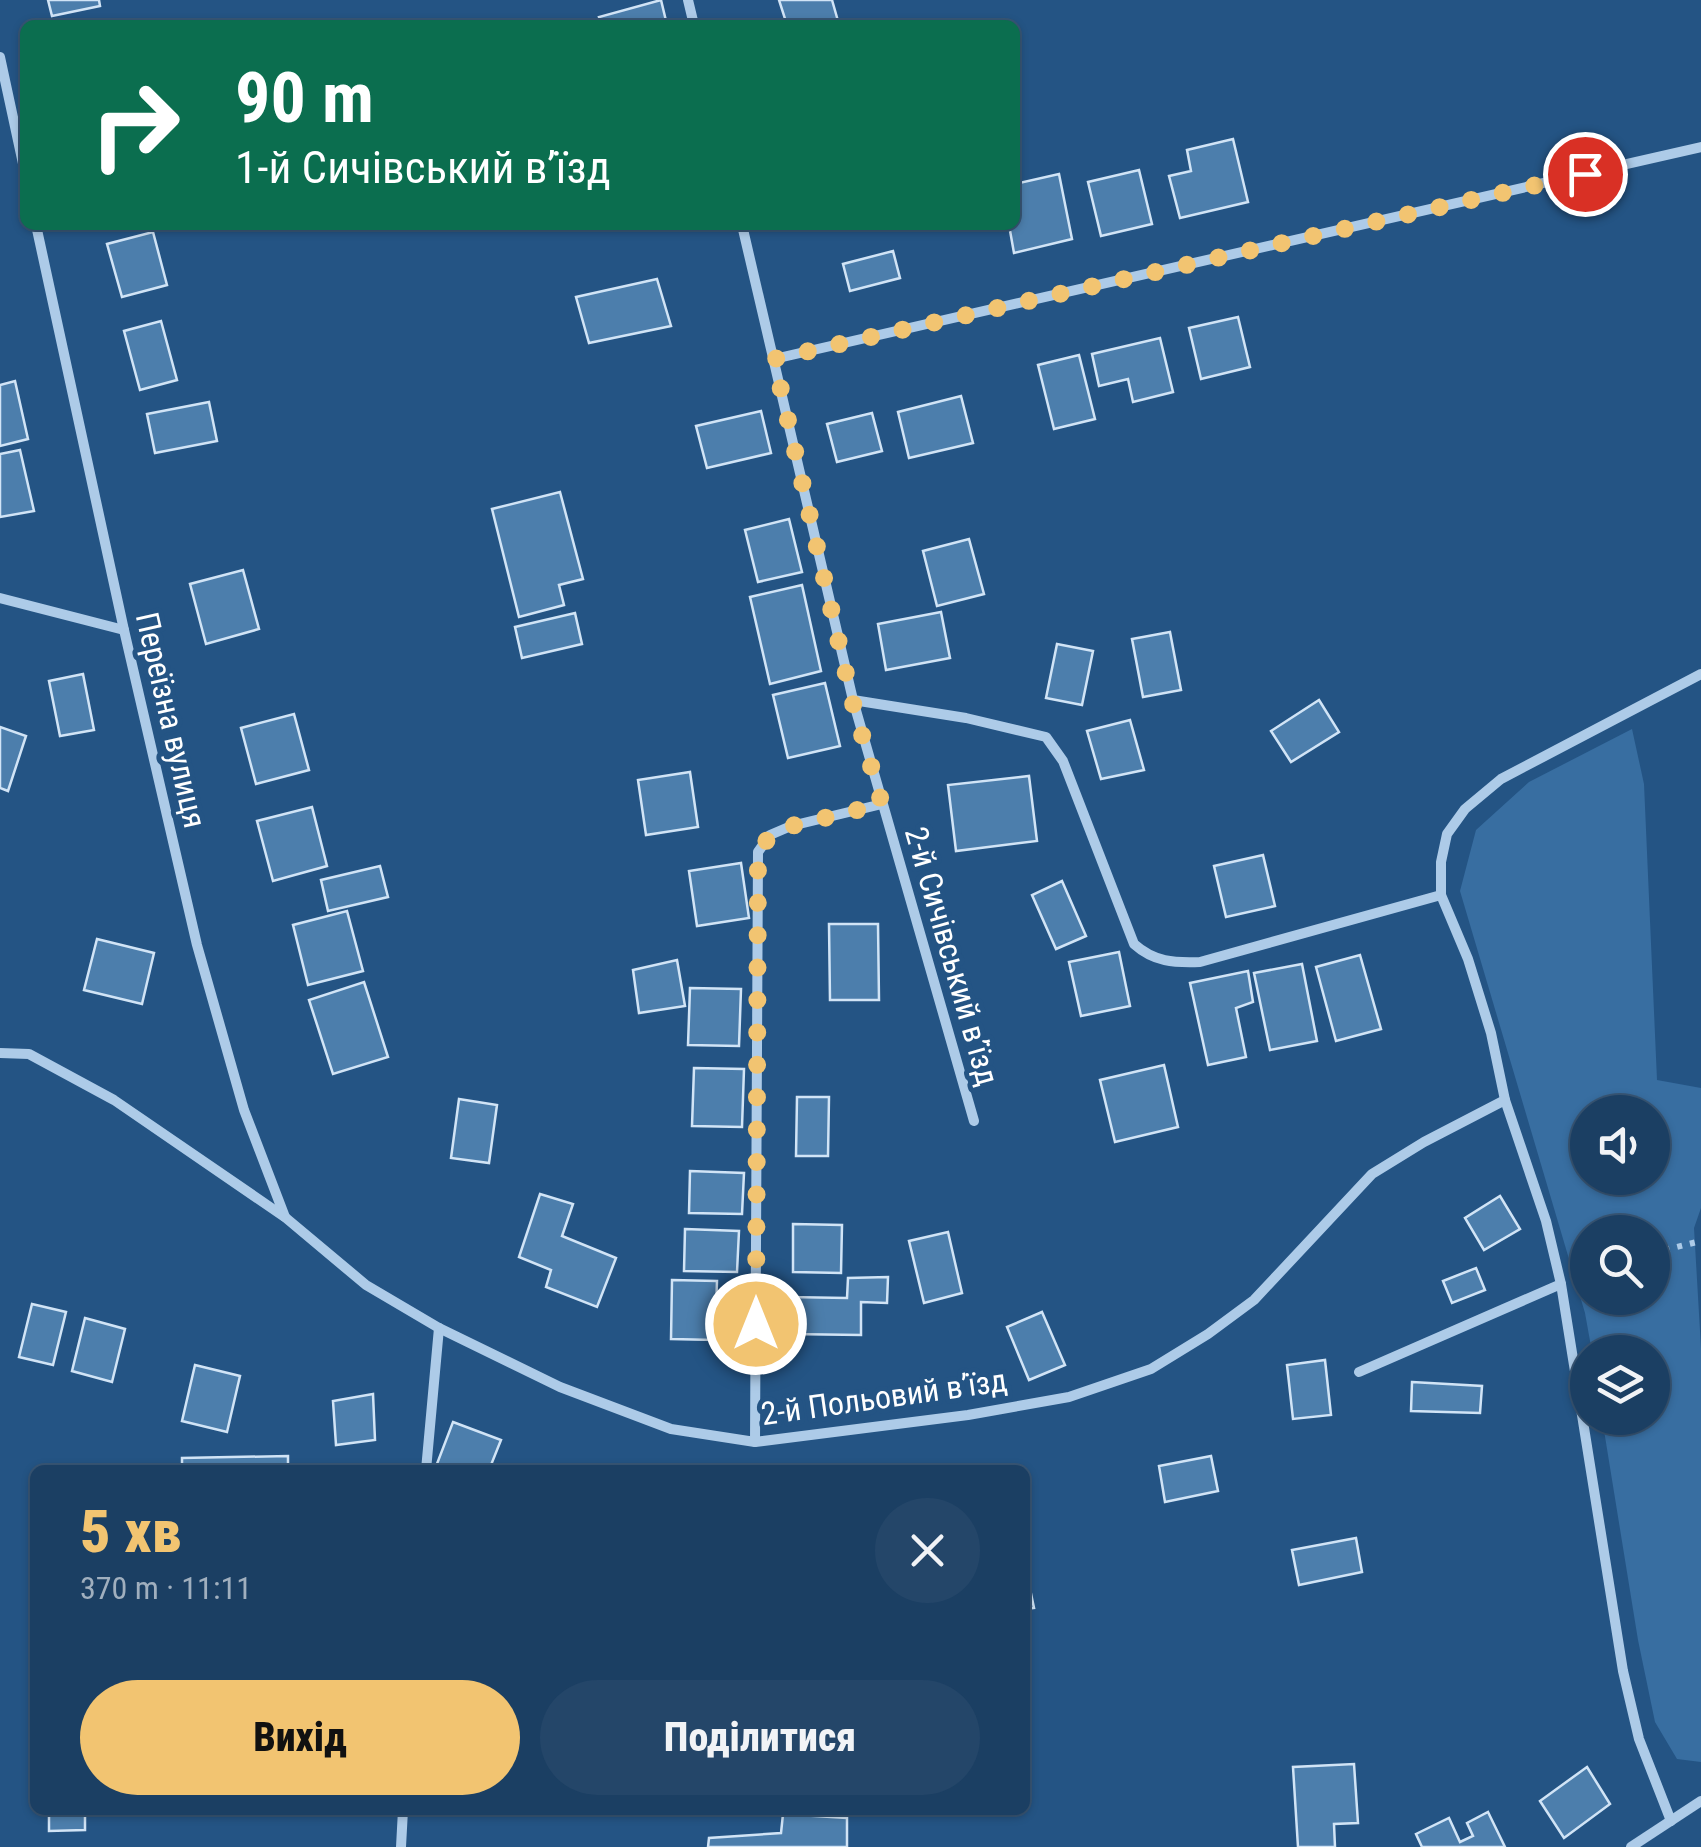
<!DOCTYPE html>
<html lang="uk">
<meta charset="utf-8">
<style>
body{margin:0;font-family:"Roboto Condensed",sans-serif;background:#244669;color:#f1f3f6;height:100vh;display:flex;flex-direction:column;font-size:38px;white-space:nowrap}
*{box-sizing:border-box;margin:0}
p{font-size:32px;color:#a0afbe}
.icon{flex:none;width:55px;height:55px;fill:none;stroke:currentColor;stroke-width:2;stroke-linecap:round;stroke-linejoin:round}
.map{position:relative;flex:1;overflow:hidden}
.details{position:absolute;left:30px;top:1465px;width:1000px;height:350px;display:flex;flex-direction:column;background:#1b3f63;border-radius:15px;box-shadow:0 2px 8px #0004,0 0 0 2px #395878}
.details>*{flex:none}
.banner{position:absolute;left:20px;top:20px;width:1000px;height:210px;border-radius:15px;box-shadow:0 2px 8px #0004,0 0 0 2px #395878;background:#0b6e4f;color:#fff;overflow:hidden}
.fabs{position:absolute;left:1570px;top:1095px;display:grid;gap:20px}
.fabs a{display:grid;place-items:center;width:100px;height:100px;border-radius:50%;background:#1b3f63;box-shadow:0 2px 8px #0004,0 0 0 2px #395878;font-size:50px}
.pin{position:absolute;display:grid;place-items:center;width:85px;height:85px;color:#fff;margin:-42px;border:5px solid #fff;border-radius:50%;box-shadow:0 2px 10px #0007}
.me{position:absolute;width:110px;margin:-55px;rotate:0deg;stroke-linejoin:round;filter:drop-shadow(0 0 8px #0008)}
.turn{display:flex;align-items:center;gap:35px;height:210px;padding:0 50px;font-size:45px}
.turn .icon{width:130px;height:130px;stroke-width:2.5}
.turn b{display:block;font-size:70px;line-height:85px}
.round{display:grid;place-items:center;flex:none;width:105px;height:105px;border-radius:52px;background:#244669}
.summary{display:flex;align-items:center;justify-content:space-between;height:170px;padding:0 50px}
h1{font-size:60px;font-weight:800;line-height:75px;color:#f2c471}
.button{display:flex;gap:20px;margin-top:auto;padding:20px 50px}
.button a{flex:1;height:115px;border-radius:60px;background:#f2c471;color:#111;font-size:40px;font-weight:800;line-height:115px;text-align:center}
.button a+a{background:#244669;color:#f1f3f6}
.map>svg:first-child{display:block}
.green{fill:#386ea1;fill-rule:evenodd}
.building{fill:#4c7eac;stroke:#d1e4f6;stroke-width:2.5}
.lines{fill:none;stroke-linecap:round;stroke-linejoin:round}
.path{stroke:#adcbe8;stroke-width:6;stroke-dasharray:5 8;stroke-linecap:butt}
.minor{stroke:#adcbe8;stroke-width:10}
.route{stroke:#f2c471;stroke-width:18;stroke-dasharray:0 32.4}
.labels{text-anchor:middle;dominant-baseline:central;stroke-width:10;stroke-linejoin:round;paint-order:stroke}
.street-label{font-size:32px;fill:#fff;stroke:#245484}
</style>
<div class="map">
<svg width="1701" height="1847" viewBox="0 0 1701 1847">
<rect width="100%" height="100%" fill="#245484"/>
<path class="green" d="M 1632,729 L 1644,784 L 1657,1080 L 1701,1088 L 1701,1208 L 1694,1228 L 1701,1348 L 1701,1762 L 1677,1759 L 1655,1722 L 1638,1640 L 1602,1418 L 1652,1418 L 1652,1352 L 1592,1352 L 1585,1313 L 1460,891 L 1476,830 L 1529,782 ZM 1588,1112 L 1652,1112 L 1652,1178 L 1588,1178 ZM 1588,1232 L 1652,1232 L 1652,1298 L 1588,1298 Z"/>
<g class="building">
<path d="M 48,0 L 99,0 L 100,6 L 52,16 Z"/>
<path d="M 661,0 L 667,25 L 602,25 L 599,17 Z"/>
<path d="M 779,0 L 832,0 L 838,21 L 821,25 L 787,25 Z"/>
<path d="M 1233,139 L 1248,202 L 1180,218 L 1169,176 L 1191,171 L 1187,150 Z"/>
<path d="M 1139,170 L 1152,224 L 1101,236 L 1088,182 Z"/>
<path d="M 1059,174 L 1072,239 L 1014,253 L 1009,225 L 1015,225 L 1015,184 Z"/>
<path d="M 153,232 L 167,285 L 122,297 L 107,244 Z"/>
<path d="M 893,251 L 900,278 L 850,291 L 843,264 Z"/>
<path d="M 657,279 L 671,326 L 589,343 L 576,297 Z"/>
<path d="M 1238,317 L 1250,367 L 1201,379 L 1189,328 Z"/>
<path d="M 161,321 L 177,380 L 140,390 L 124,331 Z"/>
<path d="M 1160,338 L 1173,392 L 1133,402 L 1128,379 L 1099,386 L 1092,354 Z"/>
<path d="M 1079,355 L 1095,419 L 1054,429 L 1038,365 Z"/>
<path d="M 15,381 L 28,439 L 0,446 L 0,385 Z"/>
<path d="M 961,396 L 973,443 L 909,458 L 898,412 Z"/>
<path d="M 209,402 L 217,441 L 155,453 L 147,414 Z"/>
<path d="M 761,411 L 771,453 L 707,468 L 696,426 Z"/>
<path d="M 872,413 L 882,451 L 837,462 L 827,424 Z"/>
<path d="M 20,450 L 34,511 L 0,517 L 0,454 Z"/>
<path d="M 560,492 L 583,579 L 559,585 L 564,605 L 519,617 L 492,509 Z"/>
<path d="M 789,519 L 802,572 L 758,582 L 745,530 Z"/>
<path d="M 969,539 L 984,594 L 937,606 L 923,551 Z"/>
<path d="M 243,570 L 259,629 L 206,644 L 190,584 Z"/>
<path d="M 802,585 L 821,671 L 770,684 L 750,597 Z"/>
<path d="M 941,612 L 950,658 L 886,670 L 878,624 Z"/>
<path d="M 575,613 L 582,644 L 522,658 L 515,627 Z"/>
<path d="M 1170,632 L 1181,690 L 1143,697 L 1132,639 Z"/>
<path d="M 1057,644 L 1093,651 L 1082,705 L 1046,698 Z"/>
<path d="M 83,674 L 94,730 L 60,736 L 49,681 Z"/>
<path d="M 825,683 L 840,746 L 788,758 L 773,695 Z"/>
<path d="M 1319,700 L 1339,732 L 1291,762 L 1271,731 Z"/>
<path d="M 294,714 L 309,770 L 256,784 L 241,728 Z"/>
<path d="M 1130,720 L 1144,770 L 1101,779 L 1087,731 Z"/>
<path d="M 0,727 L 26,736 L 8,791 L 0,788 Z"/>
<path d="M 690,772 L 698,827 L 646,835 L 638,780 Z"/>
<path d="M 1029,776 L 1037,841 L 956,851 L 948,785 Z"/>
<path d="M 312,807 L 327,866 L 273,881 L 257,821 Z"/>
<path d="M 1263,855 L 1275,906 L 1226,917 L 1214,866 Z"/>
<path d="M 741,863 L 749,918 L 697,926 L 689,871 Z"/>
<path d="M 380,866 L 388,897 L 328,911 L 321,880 Z"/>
<path d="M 1062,881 L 1086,936 L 1056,949 L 1032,895 Z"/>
<path d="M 347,911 L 363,971 L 308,985 L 293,925 Z"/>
<path d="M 829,924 L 878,924 L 879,1000 L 830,1000 Z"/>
<path d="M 97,939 L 154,953 L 142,1004 L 84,990 Z"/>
<path d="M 1119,952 L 1130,1006 L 1081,1016 L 1069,962 Z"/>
<path d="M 1360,955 L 1381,1029 L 1336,1041 L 1316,967 Z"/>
<path d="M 677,960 L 685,1006 L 639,1013 L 633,970 Z"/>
<path d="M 1302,964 L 1317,1041 L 1270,1050 L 1254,973 Z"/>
<path d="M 1248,971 L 1253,1002 L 1236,1008 L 1246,1057 L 1208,1065 L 1190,983 Z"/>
<path d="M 364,982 L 388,1057 L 333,1074 L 309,1000 Z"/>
<path d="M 690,988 L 741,989 L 739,1046 L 688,1045 Z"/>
<path d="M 1164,1065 L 1178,1127 L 1115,1142 L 1100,1080 Z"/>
<path d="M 694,1068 L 744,1069 L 742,1127 L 692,1126 Z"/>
<path d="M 797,1097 L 829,1097 L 828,1156 L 796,1156 Z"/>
<path d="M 459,1099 L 497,1105 L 489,1163 L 451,1158 Z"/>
<path d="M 690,1171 L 744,1173 L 742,1214 L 689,1213 Z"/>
<path d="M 540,1194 L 573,1204 L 562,1236 L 616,1258 L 597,1307 L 546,1287 L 551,1270 L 519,1257 Z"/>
<path d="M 1500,1196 L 1520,1229 L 1484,1250 L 1465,1218 Z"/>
<path d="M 793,1224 L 842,1225 L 841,1273 L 793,1272 Z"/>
<path d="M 685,1229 L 739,1231 L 737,1272 L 684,1271 Z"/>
<path d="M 948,1232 L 962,1293 L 924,1303 L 909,1241 Z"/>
<path d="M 1476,1268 L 1485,1290 L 1452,1303 L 1443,1281 Z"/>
<path d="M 888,1277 L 887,1303 L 861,1302 L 861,1335 L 788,1334 L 788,1297 L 847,1298 L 848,1278 Z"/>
<path d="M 672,1280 L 717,1281 L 715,1340 L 671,1339 Z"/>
<path d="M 32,1304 L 66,1312 L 53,1365 L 19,1357 Z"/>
<path d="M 1042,1312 L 1065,1365 L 1029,1380 L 1007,1327 Z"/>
<path d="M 85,1318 L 125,1329 L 112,1382 L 72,1371 Z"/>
<path d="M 1325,1360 L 1331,1415 L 1293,1419 L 1287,1365 Z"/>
<path d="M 195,1365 L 240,1376 L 227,1432 L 182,1421 Z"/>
<path d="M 1412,1382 L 1482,1386 L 1480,1413 L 1411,1411 Z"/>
<path d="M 373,1394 L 375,1440 L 336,1445 L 333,1401 Z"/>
<path d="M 453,1422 L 501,1440 L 489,1470 L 435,1469 Z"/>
<path d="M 288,1456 L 288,1470 L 182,1470 L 182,1458 Z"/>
<path d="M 1211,1456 L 1218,1491 L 1165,1502 L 1159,1466 Z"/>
<path d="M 1356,1538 L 1362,1572 L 1299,1585 L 1292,1550 Z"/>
<path d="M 1025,1565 L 1034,1608 L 1025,1609 Z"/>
<path d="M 1354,1764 L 1358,1823 L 1334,1824 L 1335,1847 L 1298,1847 L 1293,1767 Z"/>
<path d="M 1587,1767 L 1610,1804 L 1564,1838 L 1540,1801 Z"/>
<path d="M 49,1810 L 85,1810 L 85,1830 L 49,1831 Z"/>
<path d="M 1488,1812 L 1505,1847 L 1422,1847 L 1416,1834 L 1449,1818 L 1460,1842 L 1473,1836 L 1467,1823 Z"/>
<path d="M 783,1814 L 847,1818 L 847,1847 L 708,1847 L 709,1838 L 781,1833 Z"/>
</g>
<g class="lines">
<path class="path" d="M 1652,1253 L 1701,1241"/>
<g class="minor">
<path d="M 688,0 L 694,25"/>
<path d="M 0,57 L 25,173"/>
<path d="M 36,225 L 124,630 L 197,945 L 244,1110 L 285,1217"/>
<path d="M 742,225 L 853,700 L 974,1121"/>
<path d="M 774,359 L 1701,147"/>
<path d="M 0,598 L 124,630"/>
<path d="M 853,700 L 966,718 L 1046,737 L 1063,761 L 1134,944 C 1154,962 1174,963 1200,962 L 1441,895"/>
<path d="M 0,1053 L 29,1054 L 114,1100 L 286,1218 L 366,1285 L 439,1328 L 560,1387 L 671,1429 L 755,1442 L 968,1415 L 1069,1397 L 1151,1369 L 1208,1334 L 1254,1300 L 1372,1174 L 1424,1142 L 1505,1100"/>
<path d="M 1561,1284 L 1623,1671 L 1639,1739 L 1671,1821"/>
<path d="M 1359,1372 L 1561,1284 L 1546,1221 L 1505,1100 L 1491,1033 L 1468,959 L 1441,895 L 1441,862 L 1447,834 L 1465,809 L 1501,779 L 1701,674"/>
<path d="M 755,1442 L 758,852 L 770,835 L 791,826 L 882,804"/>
<path d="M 426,1470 L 439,1328"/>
<path d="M 401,1847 L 403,1810"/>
<path d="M 1631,1847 L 1701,1801"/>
</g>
</g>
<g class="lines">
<path class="route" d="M 756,1324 L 758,852 L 770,836 L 791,826 L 882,804 L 852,700 L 774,359 L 1585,174"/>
</g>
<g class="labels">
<g class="street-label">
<text transform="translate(171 720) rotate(77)">Переїзна вулиця</text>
<text transform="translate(952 956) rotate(74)">2-й Сичівський в’їзд</text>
<text transform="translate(884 1397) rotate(-8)">2-й Польовий в’їзд</text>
</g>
</g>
</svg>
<div class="fabs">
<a><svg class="icon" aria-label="sound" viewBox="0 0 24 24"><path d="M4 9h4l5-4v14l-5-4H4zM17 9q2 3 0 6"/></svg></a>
<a><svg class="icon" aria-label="search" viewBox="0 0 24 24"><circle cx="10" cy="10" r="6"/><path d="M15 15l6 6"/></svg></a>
<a><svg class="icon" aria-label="layers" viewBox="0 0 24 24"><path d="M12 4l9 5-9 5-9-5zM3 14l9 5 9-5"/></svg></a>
</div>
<div class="pin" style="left:1585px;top:174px;background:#d93025"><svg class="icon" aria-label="arrive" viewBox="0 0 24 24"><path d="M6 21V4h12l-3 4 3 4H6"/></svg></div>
<svg class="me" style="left:756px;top:1324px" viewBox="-20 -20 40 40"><circle r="17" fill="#f2c471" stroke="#fff" stroke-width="3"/><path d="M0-11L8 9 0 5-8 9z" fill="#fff"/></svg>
<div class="banner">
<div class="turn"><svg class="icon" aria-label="right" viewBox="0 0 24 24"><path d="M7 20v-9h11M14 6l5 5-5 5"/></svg><div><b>90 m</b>1-й Сичівський в’їзд</div></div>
</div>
<section class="details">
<div class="summary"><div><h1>5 хв</h1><p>370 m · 11:11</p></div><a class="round"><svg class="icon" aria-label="close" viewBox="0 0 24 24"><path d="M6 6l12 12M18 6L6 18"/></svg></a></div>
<div class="button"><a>Вихід</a><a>Поділитися</a></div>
</section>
</div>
